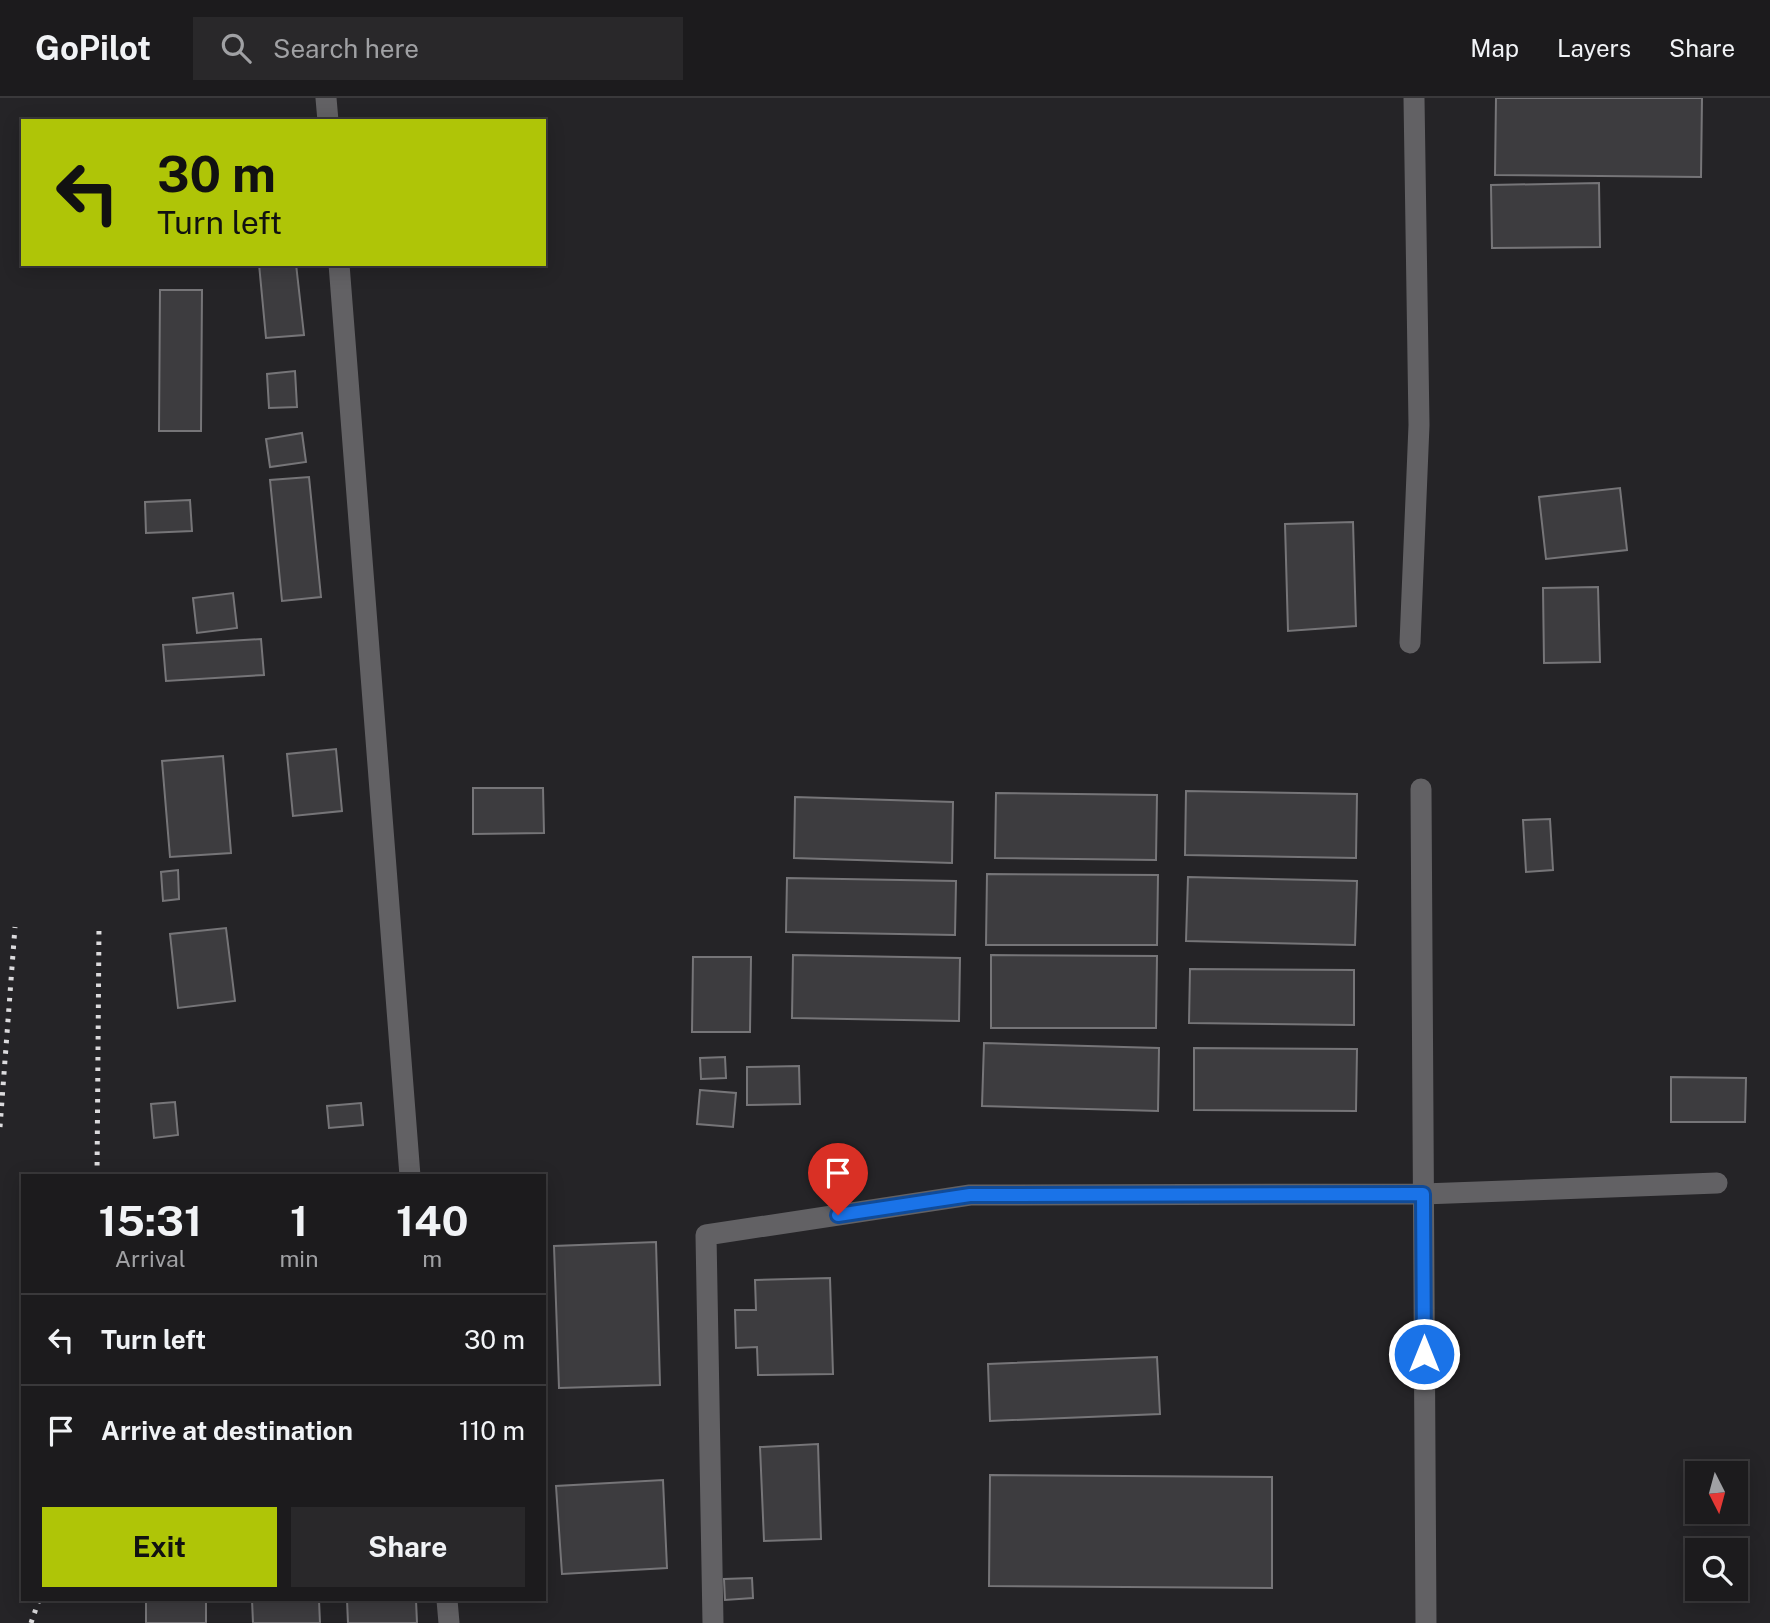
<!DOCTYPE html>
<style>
body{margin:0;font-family:"Public Sans",sans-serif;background:#29282a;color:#f1f3f6;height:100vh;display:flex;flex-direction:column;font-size:26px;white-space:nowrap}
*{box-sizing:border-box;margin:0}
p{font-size:23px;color:#a0a1a4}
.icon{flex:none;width:38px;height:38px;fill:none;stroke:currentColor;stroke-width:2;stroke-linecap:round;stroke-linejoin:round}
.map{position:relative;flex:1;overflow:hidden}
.details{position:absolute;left:21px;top:1076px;width:525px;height:427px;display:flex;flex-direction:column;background:#1c1b1d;border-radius:0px;box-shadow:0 4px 18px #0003,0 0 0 2px #3a393b}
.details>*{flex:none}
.banner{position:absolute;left:21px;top:21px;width:525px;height:147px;border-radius:0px;box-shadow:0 4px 18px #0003,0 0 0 2px #3a393b;background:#afc507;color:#111;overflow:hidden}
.needle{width:46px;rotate:174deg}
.tools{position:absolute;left:1685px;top:1363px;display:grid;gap:14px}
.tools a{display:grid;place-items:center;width:63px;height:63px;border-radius:0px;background:#1c1b1d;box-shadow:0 4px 18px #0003,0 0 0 2px #3a393b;font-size:35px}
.pin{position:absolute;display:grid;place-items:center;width:60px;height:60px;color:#fff;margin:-72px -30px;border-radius:50% 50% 50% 0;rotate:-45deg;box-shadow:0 0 7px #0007}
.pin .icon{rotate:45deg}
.me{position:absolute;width:77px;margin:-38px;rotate:0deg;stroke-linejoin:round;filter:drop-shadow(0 0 5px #0008)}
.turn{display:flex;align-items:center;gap:24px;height:147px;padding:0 21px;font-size:32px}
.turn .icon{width:91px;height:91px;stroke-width:2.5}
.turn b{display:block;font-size:49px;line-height:60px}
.eta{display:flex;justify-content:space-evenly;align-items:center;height:119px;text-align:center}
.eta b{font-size:42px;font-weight:700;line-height:49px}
.action{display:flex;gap:14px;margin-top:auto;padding:14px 21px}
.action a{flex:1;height:80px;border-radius:0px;background:#afc507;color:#111;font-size:28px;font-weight:700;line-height:80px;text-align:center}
.action a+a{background:#29282a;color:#f1f3f6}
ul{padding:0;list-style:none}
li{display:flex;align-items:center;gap:21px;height:91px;padding:0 21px;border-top:2px solid #3a393b}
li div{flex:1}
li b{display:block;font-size:26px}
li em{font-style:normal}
header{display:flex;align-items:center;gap:42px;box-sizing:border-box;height:98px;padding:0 35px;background:#1c1b1d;border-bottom:2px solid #3a393b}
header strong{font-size:33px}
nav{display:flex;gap:38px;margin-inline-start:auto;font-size:24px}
.search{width:490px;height:63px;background:#29282a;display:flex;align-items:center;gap:18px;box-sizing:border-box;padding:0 24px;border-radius:0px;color:#a0a1a4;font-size:26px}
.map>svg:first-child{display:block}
.building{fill:#3d3c3f;stroke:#767578;stroke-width:2}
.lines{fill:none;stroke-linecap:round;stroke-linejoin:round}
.street{stroke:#626164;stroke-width:21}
.rail{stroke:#dcdbdd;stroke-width:5;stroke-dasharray:3.5 7;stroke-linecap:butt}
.route-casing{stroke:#114b97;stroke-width:18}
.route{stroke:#1a73e8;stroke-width:12}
</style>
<header>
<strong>GoPilot</strong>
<div class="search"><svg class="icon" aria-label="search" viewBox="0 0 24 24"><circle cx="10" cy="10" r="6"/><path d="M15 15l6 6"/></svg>Search here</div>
<nav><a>Map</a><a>Layers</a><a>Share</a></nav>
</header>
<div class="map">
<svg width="1770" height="1525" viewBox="0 0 1770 1525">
<rect width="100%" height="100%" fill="#252427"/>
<g class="building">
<path d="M 1496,0 L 1702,0 L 1701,79 L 1495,77 Z"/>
<path d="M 1599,85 L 1600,149 L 1492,150 L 1491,87 Z"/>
<path d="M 259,166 L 296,166 L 304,237 L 266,240 Z"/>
<path d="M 160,192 L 202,192 L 201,333 L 159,333 Z"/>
<path d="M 295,273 L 297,309 L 269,310 L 267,276 Z"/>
<path d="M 302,335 L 306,364 L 270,369 L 266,341 Z"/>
<path d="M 309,379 L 321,499 L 282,503 L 270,382 Z"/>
<path d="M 1620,390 L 1627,452 L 1546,461 L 1539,399 Z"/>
<path d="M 190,402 L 192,433 L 146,435 L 145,404 Z"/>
<path d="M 1353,424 L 1356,528 L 1288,533 L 1285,426 Z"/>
<path d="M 1598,489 L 1600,564 L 1544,565 L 1543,490 Z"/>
<path d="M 233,495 L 237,530 L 197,535 L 193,500 Z"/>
<path d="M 261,541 L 264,577 L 166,583 L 163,547 Z"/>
<path d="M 336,651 L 342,713 L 293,718 L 287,656 Z"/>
<path d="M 223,658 L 231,755 L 170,759 L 162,663 Z"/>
<path d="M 473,690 L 543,690 L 544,735 L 473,736 Z"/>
<path d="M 1186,693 L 1357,696 L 1356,760 L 1185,757 Z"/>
<path d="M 996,695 L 1157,697 L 1156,762 L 995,760 Z"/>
<path d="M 795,699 L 953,704 L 952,765 L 794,760 Z"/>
<path d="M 1550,721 L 1553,772 L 1526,774 L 1523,722 Z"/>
<path d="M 178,772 L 179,801 L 163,803 L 161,774 Z"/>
<path d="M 987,776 L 1158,777 L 1157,847 L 986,847 Z"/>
<path d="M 1188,779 L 1357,783 L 1355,847 L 1186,843 Z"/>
<path d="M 787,780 L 956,783 L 955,837 L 786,834 Z"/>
<path d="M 226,830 L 235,903 L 178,910 L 170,836 Z"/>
<path d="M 793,857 L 960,860 L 959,923 L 792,920 Z"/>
<path d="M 991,857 L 1157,858 L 1156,930 L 991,930 Z"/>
<path d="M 693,859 L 751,859 L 750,934 L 692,934 Z"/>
<path d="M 1190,871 L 1354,872 L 1354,927 L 1189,925 Z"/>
<path d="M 984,945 L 1159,950 L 1158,1013 L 982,1008 Z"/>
<path d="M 1194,950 L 1357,951 L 1356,1013 L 1194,1012 Z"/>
<path d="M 725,959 L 726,980 L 701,981 L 700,960 Z"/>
<path d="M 799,968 L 800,1006 L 747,1007 L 747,969 Z"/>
<path d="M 1671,979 L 1746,980 L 1745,1024 L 1671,1024 Z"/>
<path d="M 700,992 L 736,995 L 733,1029 L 697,1026 Z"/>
<path d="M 175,1004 L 178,1037 L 154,1040 L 151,1006 Z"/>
<path d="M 361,1005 L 363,1027 L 329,1030 L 327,1008 Z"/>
<path d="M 656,1144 L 660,1287 L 559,1290 L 554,1148 Z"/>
<path d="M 830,1180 L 833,1276 L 758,1277 L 757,1249 L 736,1250 L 735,1212 L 756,1212 L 755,1182 Z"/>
<path d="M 1157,1259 L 1160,1316 L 990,1323 L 988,1266 Z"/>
<path d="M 818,1346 L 821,1441 L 764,1443 L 760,1349 Z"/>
<path d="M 990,1377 L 1272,1379 L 1272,1490 L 989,1488 Z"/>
<path d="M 663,1382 L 667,1470 L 562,1476 L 556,1388 Z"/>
<path d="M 752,1480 L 753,1500 L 725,1502 L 724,1481 Z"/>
<path d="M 252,1502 L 319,1502 L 320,1525 L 253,1525 Z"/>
<path d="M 347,1502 L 416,1502 L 417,1525 L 348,1525 Z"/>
<path d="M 206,1503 L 206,1525 L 146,1525 L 146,1504 Z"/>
</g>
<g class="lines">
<g class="street">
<path d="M 326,0 L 328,23"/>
<path d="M 339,166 L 410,1078"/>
<path d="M 1410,545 L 1419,327 L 1414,0"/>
<path d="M 1421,691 L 1426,1525"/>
<path d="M 447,1502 L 449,1525"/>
<path d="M 713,1525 L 706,1137 L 970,1097 L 1423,1096 L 1717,1085"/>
</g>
<g class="rail">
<path d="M 0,1029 L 15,829"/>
<path d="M 97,1078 L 99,828"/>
<path d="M 31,1525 L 39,1502"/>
</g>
</g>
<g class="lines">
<defs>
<path id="route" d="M 838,1117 L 970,1097 L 1423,1096 L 1424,1256"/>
</defs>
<use href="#route" class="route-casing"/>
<use href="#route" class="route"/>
</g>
</svg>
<div class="tools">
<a><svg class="needle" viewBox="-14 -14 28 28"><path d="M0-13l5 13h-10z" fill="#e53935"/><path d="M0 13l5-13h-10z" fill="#a0a1a4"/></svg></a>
<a><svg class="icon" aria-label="search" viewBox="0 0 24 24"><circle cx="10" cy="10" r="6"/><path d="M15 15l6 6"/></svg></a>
</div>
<div class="pin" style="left:838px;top:1117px;background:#d93025"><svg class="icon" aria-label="arrive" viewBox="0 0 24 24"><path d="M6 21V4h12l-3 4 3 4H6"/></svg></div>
<svg class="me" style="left:1424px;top:1256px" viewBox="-20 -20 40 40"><circle r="17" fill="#1a73e8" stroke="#fff" stroke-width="3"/><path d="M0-11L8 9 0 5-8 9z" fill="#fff"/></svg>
<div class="banner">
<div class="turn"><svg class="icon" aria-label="left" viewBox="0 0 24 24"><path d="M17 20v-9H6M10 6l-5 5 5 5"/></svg><div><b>30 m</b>Turn left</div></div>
</div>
<section class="details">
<div class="eta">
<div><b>15:31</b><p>Arrival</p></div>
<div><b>1</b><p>min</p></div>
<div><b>140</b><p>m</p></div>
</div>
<ul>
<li><svg class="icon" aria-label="left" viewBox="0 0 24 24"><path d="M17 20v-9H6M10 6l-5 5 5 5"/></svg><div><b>Turn left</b></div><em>30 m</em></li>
<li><svg class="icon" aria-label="arrive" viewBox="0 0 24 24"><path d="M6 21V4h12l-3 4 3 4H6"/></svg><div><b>Arrive at destination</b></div><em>110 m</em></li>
</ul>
<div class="action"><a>Exit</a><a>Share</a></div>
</section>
</div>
